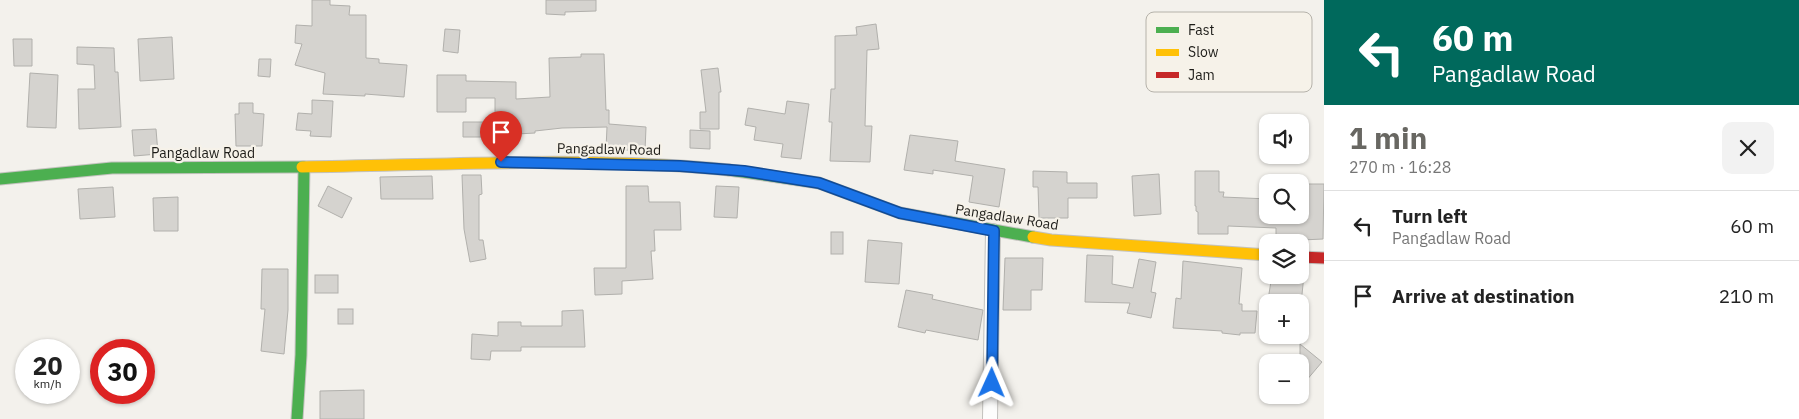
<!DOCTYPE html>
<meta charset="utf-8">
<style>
body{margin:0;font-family:"IBM Plex Sans",sans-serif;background:#f2f2f2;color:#222;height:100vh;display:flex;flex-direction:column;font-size:19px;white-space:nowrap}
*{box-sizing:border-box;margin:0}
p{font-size:16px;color:#767676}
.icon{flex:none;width:28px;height:28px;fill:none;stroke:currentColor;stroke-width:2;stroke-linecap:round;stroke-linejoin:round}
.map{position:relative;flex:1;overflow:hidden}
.panel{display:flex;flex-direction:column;background:#fff;width:475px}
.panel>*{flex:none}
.hud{background:#00695c;color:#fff;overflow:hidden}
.controls{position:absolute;left:1259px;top:114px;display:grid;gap:10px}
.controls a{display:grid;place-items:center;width:50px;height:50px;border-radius:10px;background:#fff;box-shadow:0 1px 4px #0004;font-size:25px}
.speed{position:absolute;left:15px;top:339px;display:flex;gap:10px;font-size:25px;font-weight:700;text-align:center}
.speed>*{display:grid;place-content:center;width:65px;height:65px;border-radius:50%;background:#fff;box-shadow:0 1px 4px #0004;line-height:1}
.speed small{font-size:12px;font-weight:400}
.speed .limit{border:8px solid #d22;background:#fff;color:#111}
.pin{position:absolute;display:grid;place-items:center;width:42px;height:42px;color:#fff;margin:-51px -21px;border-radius:50% 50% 50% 0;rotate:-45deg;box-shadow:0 0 5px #0007}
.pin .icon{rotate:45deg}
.me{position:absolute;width:55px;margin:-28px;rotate:1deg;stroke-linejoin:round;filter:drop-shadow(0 0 4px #0008)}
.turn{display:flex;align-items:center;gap:18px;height:105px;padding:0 25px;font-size:22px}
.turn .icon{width:65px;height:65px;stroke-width:2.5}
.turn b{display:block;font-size:35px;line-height:42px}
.round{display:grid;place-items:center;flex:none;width:52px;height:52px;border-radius:10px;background:#f2f2f2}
.headline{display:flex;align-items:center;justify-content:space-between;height:85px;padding:0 25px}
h1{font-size:30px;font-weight:700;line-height:38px;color:#686762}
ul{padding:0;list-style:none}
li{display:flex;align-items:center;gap:15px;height:70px;padding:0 25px;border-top:1px solid #e0e0e0}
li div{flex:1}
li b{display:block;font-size:19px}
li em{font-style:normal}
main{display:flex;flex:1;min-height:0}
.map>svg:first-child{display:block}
.building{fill:#d5d3cf;stroke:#b1b0ac}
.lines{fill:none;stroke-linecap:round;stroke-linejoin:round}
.street-casing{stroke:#c3c2be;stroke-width:16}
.fast-casing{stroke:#c3c2be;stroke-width:13}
.slow-casing{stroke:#c3c2be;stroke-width:13}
.jam-casing{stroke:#c3c2be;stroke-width:13}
.street{stroke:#fdfdfc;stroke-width:14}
.fast{stroke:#4caf50;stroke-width:11}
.slow{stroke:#ffc107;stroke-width:11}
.jam{stroke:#c62828;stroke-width:11}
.route-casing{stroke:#114b97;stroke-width:12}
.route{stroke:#1a73e8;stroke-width:9}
.labels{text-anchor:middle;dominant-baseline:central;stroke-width:4.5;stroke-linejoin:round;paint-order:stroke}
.street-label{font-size:14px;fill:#1d1c18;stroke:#f6f2e9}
.key{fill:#f6f2e9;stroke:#b5b2aa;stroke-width:1}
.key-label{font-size:14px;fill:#1d1c18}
</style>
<main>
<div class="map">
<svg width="1324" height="419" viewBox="0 0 1324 419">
<rect width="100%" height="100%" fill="#f3f1ec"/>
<g class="building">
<path d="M 312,0 L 330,0 L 330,5 L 350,6 L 349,15 L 366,15 L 366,58 L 379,59 L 379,63 L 407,65 L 404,97 L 365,94 L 365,96 L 323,94 L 325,73 L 295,65 L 302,44 L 295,43 L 296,25 L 312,26 Z"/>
<path d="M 546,0 L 596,0 L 596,11 L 565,12 L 565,15 L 546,14 Z"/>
<path d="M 876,24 L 879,49 L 867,50 L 865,126 L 872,126 L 870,162 L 830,161 L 832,122 L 829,122 L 831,89 L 835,89 L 835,36 L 857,35 L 856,27 Z"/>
<path d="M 445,29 L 460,30 L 458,53 L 443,51 Z"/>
<path d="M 172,37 L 174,79 L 140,81 L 138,39 Z"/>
<path d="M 13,39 L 32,39 L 32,66 L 14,66 Z"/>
<path d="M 77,47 L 114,48 L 115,72 L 118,72 L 121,127 L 79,129 L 78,89 L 95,89 L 94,65 L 77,64 Z"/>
<path d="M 581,54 L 604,54 L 606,110 L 609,110 L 609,124 L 646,127 L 645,151 L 606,149 L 607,127 L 562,128 L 535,131 L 535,133 L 517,134 L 517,144 L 492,144 L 492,137 L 463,137 L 463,122 L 495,122 L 495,98 L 466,98 L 466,112 L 437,112 L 437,75 L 466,75 L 466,81 L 516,82 L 516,99 L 550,97 L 549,58 L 581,57 Z"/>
<path d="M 259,59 L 271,59 L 270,77 L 258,76 Z"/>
<path d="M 718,68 L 721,92 L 719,92 L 719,129 L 700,129 L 700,112 L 706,112 L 701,70 Z"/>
<path d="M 30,73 L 58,75 L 56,128 L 27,127 Z"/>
<path d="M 312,100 L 333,101 L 331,137 L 310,136 L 311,131 L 296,130 L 298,113 L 312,114 Z"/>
<path d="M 787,101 L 809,104 L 801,159 L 781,157 L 783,144 L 754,140 L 756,127 L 745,125 L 748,108 L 785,114 Z"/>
<path d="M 239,103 L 253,103 L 253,113 L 264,114 L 262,146 L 236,146 L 235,114 L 239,114 Z"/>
<path d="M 156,129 L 158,154 L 134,156 L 132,130 Z"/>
<path d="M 690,130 L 710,131 L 710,149 L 690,148 Z"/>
<path d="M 910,135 L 958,141 L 955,161 L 1005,169 L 999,207 L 969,202 L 973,176 L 933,170 L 933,174 L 904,170 Z"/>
<path d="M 1033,171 L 1067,172 L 1067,183 L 1097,183 L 1097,198 L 1068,198 L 1068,218 L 1039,218 L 1038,187 L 1033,187 Z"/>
<path d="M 1195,171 L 1219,171 L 1219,192 L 1224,192 L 1223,197 L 1268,199 L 1268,215 L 1300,215 L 1300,184 L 1324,184 L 1323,239 L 1302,240 L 1302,237 L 1276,237 L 1276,228 L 1228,226 L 1228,234 L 1198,234 L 1198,212 L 1196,211 L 1196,206 L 1195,206 Z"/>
<path d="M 1159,174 L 1161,214 L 1134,216 L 1132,176 Z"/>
<path d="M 462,175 L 481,175 L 482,194 L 479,195 L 479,240 L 483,240 L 486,259 L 470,262 L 464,229 Z"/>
<path d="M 432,176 L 433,199 L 381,199 L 380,177 Z"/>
<path d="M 328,186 L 352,198 L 342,218 L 318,206 Z"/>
<path d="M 626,186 L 648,186 L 649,202 L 680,202 L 681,230 L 654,230 L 655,251 L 651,251 L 653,279 L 622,281 L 622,294 L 595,295 L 594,268 L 626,268 Z"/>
<path d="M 716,186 L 739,187 L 737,218 L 714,217 Z"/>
<path d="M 113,187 L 115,217 L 80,219 L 78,189 Z"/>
<path d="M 178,197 L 178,231 L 154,231 L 153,198 Z"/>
<rect x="831" y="232" width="12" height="22"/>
<path d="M 868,240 L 902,243 L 899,284 L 865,282 Z"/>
<path d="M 1087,255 L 1113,256 L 1112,284 L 1133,288 L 1139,259 L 1156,262 L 1151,292 L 1156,293 L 1151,318 L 1127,313 L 1130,303 L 1085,302 Z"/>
<path d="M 1005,258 L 1043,258 L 1042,290 L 1031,290 L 1031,310 L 1003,310 Z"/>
<path d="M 1183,261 L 1242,268 L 1239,304 L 1242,304 L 1242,311 L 1257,311 L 1255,333 L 1240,333 L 1240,335 L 1222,333 L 1222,331 L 1173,328 L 1176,298 L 1181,299 Z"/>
<path d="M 262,269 L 288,269 L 288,310 L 284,354 L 261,351 L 265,309 L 261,309 Z"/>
<rect x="315" y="275" width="23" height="18"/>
<path d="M 1272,275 L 1304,275 L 1301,304 L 1268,300 Z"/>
<path d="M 906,290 L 933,295 L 932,299 L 983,310 L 978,340 L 926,330 L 925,333 L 898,327 Z"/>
<rect x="338" y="309" width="15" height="15"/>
<path d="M 583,310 L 585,347 L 521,347 L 521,351 L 491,351 L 490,360 L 471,359 L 472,334 L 498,336 L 498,322 L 521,322 L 521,326 L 562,326 L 562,311 Z"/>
<path d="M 1300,344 L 1322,362 L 1300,388 Z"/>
<path d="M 364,390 L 364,419 L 320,419 L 320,391 Z"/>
</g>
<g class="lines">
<defs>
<path id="street" d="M 990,419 L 993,231"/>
<g id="fast">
<path d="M 729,170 L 819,183 L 900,213 L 1033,237"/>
<path d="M 0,179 L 112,168 L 302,167"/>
<path d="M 297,419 L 301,355 L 304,167"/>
</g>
<g id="slow">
<path d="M 302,167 C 444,165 587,156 729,170"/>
<path d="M 1033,237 L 1051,240 L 1268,255"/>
</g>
<path id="jam" d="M 1300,257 L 1324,258"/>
</defs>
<use href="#street" class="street-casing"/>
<use href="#fast" class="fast-casing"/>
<use href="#slow" class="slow-casing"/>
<use href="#jam" class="jam-casing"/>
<use href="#street" class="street"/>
<use href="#fast" class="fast"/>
<use href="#slow" class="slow"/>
<use href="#jam" class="jam"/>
</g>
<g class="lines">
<defs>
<path id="route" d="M 501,162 L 680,166 L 744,171 L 819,183 L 900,213 L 994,231 L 992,383"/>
</defs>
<use href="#route" class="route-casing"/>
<use href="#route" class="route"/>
</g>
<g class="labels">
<g class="street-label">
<text transform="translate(609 149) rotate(1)">Pangadlaw Road</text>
<text x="203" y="153">Pangadlaw Road</text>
<text transform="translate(1007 217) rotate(9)">Pangadlaw Road</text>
</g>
</g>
<rect x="1146" y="12" width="166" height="80" rx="8" class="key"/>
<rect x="1156" y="27" width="23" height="6" fill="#4caf50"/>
<rect x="1156" y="49" width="23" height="7" fill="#ffc107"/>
<rect x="1156" y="72" width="23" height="6" fill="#c62828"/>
<g class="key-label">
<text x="1188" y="35">Fast</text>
<text x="1188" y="57">Slow</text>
<text x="1188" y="80">Jam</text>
</g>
</svg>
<div class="controls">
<a><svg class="icon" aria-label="sound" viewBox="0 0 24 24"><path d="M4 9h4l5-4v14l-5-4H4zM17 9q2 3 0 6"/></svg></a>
<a><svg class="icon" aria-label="search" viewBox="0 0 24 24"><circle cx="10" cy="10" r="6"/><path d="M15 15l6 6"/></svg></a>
<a><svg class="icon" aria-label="layers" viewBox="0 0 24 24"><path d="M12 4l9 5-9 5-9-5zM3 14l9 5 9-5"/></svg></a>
<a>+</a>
<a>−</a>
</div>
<div class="speed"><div>20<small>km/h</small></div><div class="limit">30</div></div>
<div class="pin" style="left:501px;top:162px;background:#d93025"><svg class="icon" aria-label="arrive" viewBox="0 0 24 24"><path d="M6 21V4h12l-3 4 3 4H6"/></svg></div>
<svg class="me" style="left:992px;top:383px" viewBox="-20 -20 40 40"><path d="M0-17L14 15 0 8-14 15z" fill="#1a73e8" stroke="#fff" stroke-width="4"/></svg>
</div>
<section class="panel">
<div class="hud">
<div class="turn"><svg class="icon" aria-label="left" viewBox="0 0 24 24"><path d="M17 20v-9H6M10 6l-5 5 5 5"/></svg><div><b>60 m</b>Pangadlaw Road</div></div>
</div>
<div class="headline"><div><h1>1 min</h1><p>270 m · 16:28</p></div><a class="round"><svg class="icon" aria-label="close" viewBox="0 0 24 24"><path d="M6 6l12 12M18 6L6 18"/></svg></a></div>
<ul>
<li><svg class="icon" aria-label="left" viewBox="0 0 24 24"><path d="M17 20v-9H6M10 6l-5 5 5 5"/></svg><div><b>Turn left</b><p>Pangadlaw Road</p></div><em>60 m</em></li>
<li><svg class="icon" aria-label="arrive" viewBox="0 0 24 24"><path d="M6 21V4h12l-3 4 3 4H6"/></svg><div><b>Arrive at destination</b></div><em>210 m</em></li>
</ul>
</section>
</main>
